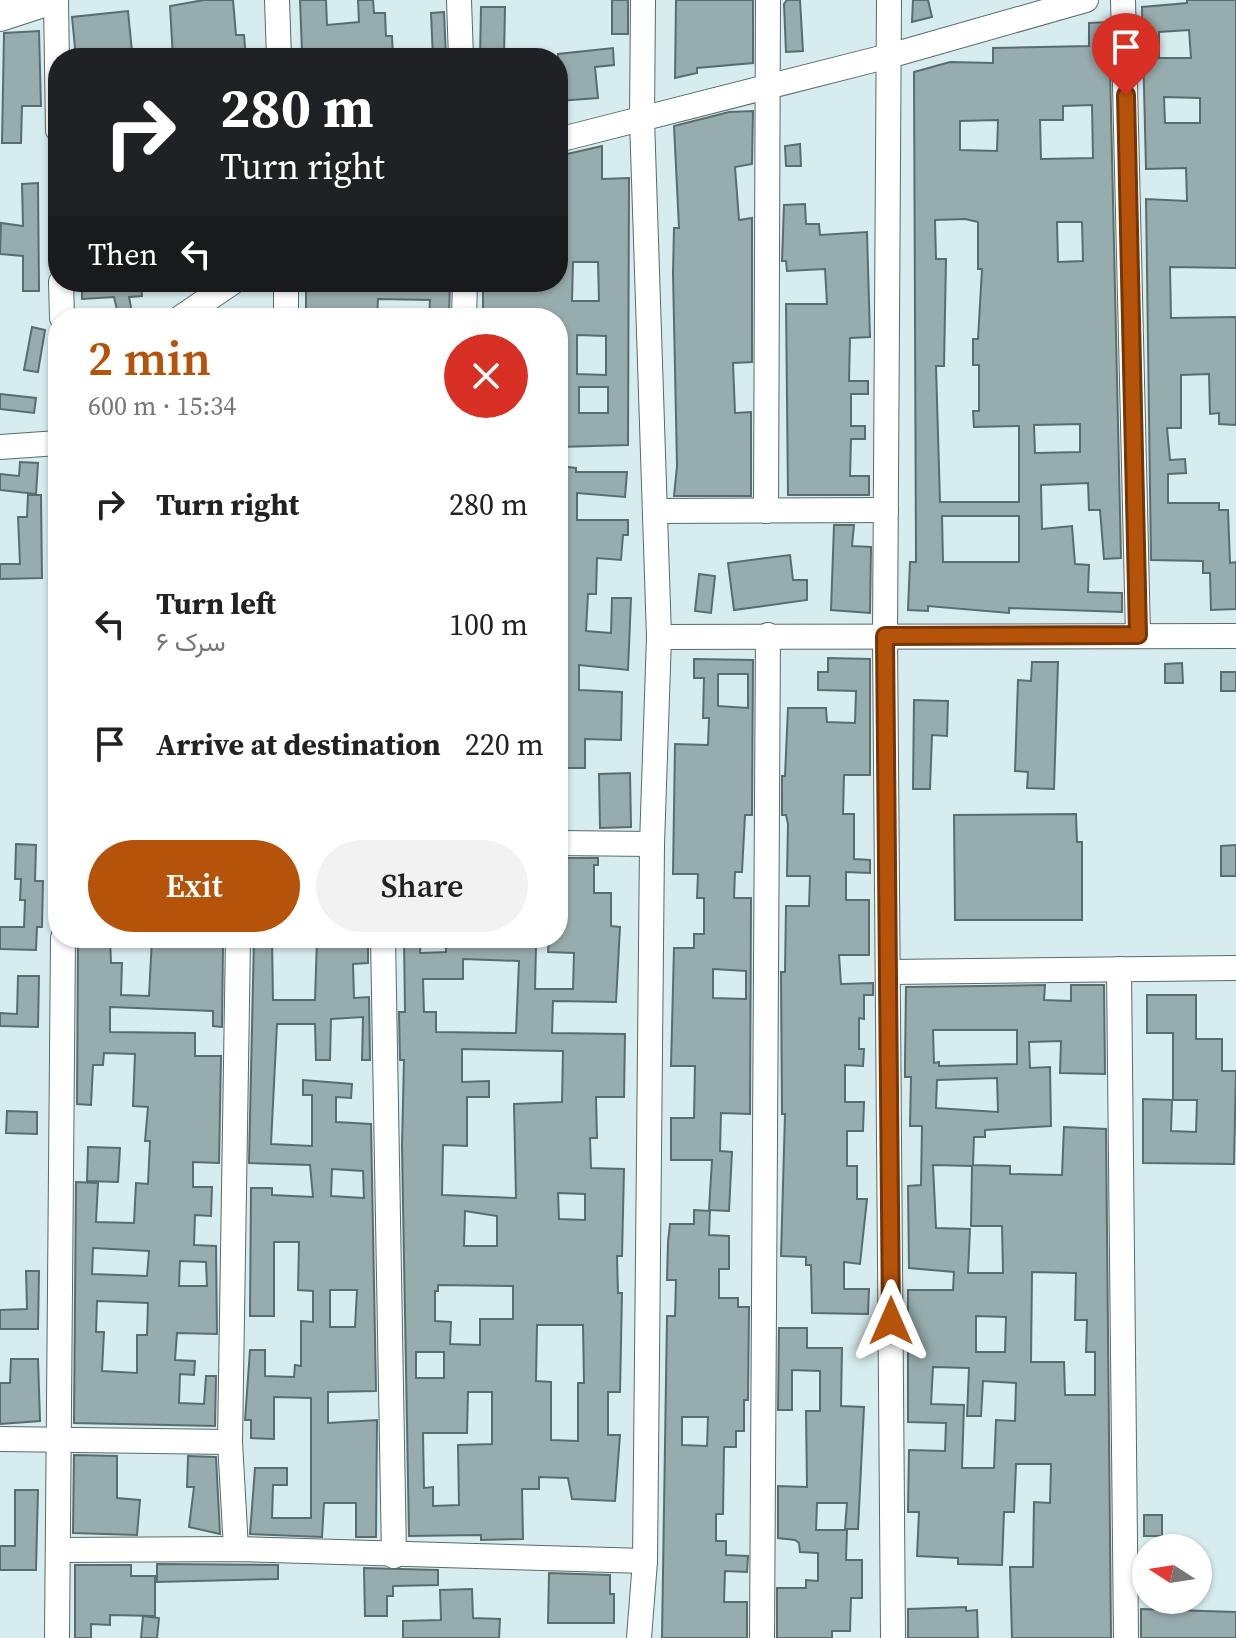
<!DOCTYPE html>
<meta charset="utf-8">
<style>
body{margin:0;font-family:"Source Serif 4",Vazirmatn,serif;background:#f2f2f2;color:#222;height:100vh;display:flex;flex-direction:column;font-size:30px;white-space:nowrap}
*{box-sizing:border-box;margin:0}
p{font-size:26px;color:#767676}
.icon{flex:none;width:44px;height:44px;fill:none;stroke:currentColor;stroke-width:2;stroke-linecap:round;stroke-linejoin:round}
.map{position:relative;flex:1;overflow:hidden}
.side{position:absolute;left:48px;top:308px;width:520px;height:640px;display:flex;flex-direction:column;background:#fff;border-radius:32px;box-shadow:0 2px 6px #0004}
.side>*{flex:none}
.banner{position:absolute;left:48px;top:48px;width:520px;height:244px;border-radius:32px;box-shadow:0 2px 6px #0004;background:#202124;color:#fff;overflow:hidden}
.needle{width:52px;rotate:282deg}
.controls{position:absolute;left:1132px;top:1534px;display:grid;gap:16px}
.controls a{display:grid;place-items:center;width:80px;height:80px;border-radius:50%;background:#fff;box-shadow:0 2px 6px #0004;font-size:40px}
.pin{position:absolute;display:grid;place-items:center;width:68px;height:68px;color:#fff;margin:-82px -34px;border-radius:50% 50% 50% 0;rotate:-45deg;box-shadow:0 0 8px #0007}
.pin .icon{rotate:45deg}
.me{position:absolute;width:88px;margin:-44px;rotate:0deg;stroke-linejoin:round;filter:drop-shadow(0 0 6px #0008)}
.turn{display:flex;align-items:center;gap:28px;height:168px;padding:0 40px;font-size:36px}
.turn .icon{width:104px;height:104px;stroke-width:2.5}
.turn b{display:block;font-size:56px;line-height:68px}
.then{display:flex;align-items:center;height:76px;padding:0 40px;background:#0003;gap:16px;font-size:30px}
.round{display:grid;place-items:center;flex:none;width:84px;height:84px;border-radius:42px;background:#f2f2f2}
.overview{display:flex;align-items:center;justify-content:space-between;height:136px;padding:0 40px}
h1{font-size:48px;font-weight:600;line-height:60px;color:#b45309}
.button{display:flex;gap:16px;margin-top:auto;padding:16px 40px}
.button a{flex:1;height:92px;border-radius:48px;background:#b45309;color:#fff;font-size:32px;font-weight:600;line-height:92px;text-align:center}
.button a+a{background:#f2f2f2;color:#222}
ul{padding:0;list-style:none}
li{display:flex;align-items:center;gap:24px;height:120px;padding:0 40px}
li div{flex:1}
li b{display:block;font-size:30px}
li em{font-style:normal}
.map>svg:first-child{display:block}
.building{fill:#97acad;stroke:#596d6e;stroke-width:2;fill-rule:evenodd}
.lines{fill:none;stroke-linecap:round;stroke-linejoin:round}
.minor-casing{stroke:#576b6c;stroke-width:26}
.major-casing{stroke:#576b6c;stroke-width:32}
.minor{stroke:#fff;stroke-width:24}
.major{stroke:#fff;stroke-width:30}
.route-casing{stroke:#753606;stroke-width:20}
.route{stroke:#b45309;stroke-width:14}
</style>
<div class="map">
<svg width="1236" height="1638" viewBox="0 0 1236 1638">
<rect width="100%" height="100%" fill="#d6ecee"/>
<g class="building">
<path d="M 204,0 L 233,0 L 236,35 L 244,35 L 246,58 L 173,58 L 170,6 Z"/>
<path d="M 300,0 L 326,0 L 327,25 L 359,22 L 358,0 L 373,0 L 374,13 L 385,13 L 386,36 L 392,36 L 393,58 L 342,58 L 342,50 L 302,52 Z"/>
<rect x="612" y="0" width="16" height="34"/>
<path d="M 676,0 L 753,0 L 753,63 L 697,68 L 697,73 L 675,78 Z"/>
<path d="M 787,0 L 800,0 L 803,51 L 786,52 L 784,4 Z"/>
<path d="M 913,0 L 928,0 L 932,17 L 912,22 Z"/>
<path d="M 1187,0 L 1236,0 L 1236,268 L 1170,267 L 1171,318 L 1236,317 L 1236,425 L 1219,424 L 1219,413 L 1210,414 L 1209,374 L 1181,375 L 1181,428 L 1167,428 L 1170,460 L 1185,459 L 1186,473 L 1168,474 L 1168,503 L 1219,503 L 1219,510 L 1228,510 L 1230,563 L 1236,562 L 1236,609 L 1211,610 L 1210,573 L 1203,573 L 1203,561 L 1151,560 L 1146,199 L 1187,201 L 1186,168 L 1146,169 L 1142,7 L 1187,3 ZM 1189,30 L 1191,58 L 1159,58 L 1159,32 ZM 1164,97 L 1200,98 L 1200,123 L 1165,123 Z"/>
<path d="M 481,7 L 505,7 L 504,58 L 480,58 Z"/>
<path d="M 128,11 L 132,52 L 122,53 L 122,58 L 76,58 L 72,17 Z"/>
<path d="M 444,12 L 446,58 L 433,58 L 431,13 Z"/>
<path d="M 1109,22 L 1121,558 L 1104,559 L 1100,510 L 1089,510 L 1088,483 L 1041,485 L 1042,529 L 1072,526 L 1075,564 L 1089,565 L 1088,592 L 1122,593 L 1122,612 L 1009,608 L 1009,613 L 928,606 L 928,611 L 908,610 L 910,562 L 916,562 L 914,72 L 950,62 L 993,63 L 993,48 L 1089,46 L 1089,23 ZM 1092,105 L 1093,158 L 1041,159 L 1040,120 L 1063,120 L 1063,106 ZM 998,120 L 997,151 L 960,150 L 960,121 ZM 965,219 L 978,222 L 978,269 L 982,269 L 978,339 L 973,339 L 973,365 L 979,365 L 979,411 L 973,411 L 974,427 L 1019,426 L 1019,502 L 940,502 L 936,366 L 944,366 L 946,259 L 936,259 L 935,220 ZM 1057,222 L 1082,222 L 1083,261 L 1058,262 ZM 1080,424 L 1080,452 L 1035,453 L 1034,425 ZM 942,516 L 1019,516 L 1019,562 L 943,562 Z"/>
<path d="M 39,31 L 41,106 L 22,106 L 21,143 L 2,143 L 4,33 Z"/>
<path d="M 613,48 L 614,65 L 595,67 L 598,98 L 558,101 L 558,54 Z"/>
<path d="M 753,111 L 752,164 L 735,167 L 739,220 L 752,218 L 752,362 L 733,363 L 735,413 L 751,412 L 751,496 L 674,496 L 677,466 L 673,273 L 674,228 L 679,228 L 674,126 L 729,112 Z"/>
<path d="M 800,144 L 801,166 L 786,166 L 785,146 Z"/>
<path d="M 602,146 L 602,179 L 629,178 L 628,445 L 558,447 L 558,318 L 483,318 L 483,282 L 558,282 L 558,156 ZM 573,262 L 598,262 L 599,301 L 572,301 ZM 577,335 L 606,336 L 606,375 L 577,374 ZM 579,387 L 608,387 L 608,413 L 579,413 Z"/>
<path d="M 38,183 L 39,291 L 23,291 L 23,256 L 0,254 L 1,223 L 23,226 L 22,184 Z"/>
<path d="M 805,204 L 806,224 L 819,224 L 820,235 L 867,232 L 870,337 L 850,338 L 849,381 L 868,381 L 868,394 L 851,394 L 851,426 L 865,426 L 865,439 L 851,439 L 850,476 L 869,476 L 869,495 L 788,495 L 786,304 L 827,304 L 825,269 L 787,271 L 786,261 L 782,261 L 784,205 Z"/>
<path d="M 82,282 L 141,282 L 142,296 L 129,297 L 133,318 L 119,318 L 114,297 L 82,299 Z"/>
<path d="M 306,282 L 401,282 L 401,286 L 439,287 L 439,282 L 450,282 L 449,318 L 429,318 L 430,300 L 378,299 L 377,318 L 306,318 Z"/>
<path d="M 32,327 L 45,330 L 38,372 L 24,370 Z"/>
<path d="M 0,394 L 36,398 L 34,413 L 0,409 Z"/>
<path d="M 20,462 L 38,463 L 36,494 L 0,490 L 0,474 L 19,476 Z"/>
<path d="M 558,466 L 576,468 L 576,472 L 627,472 L 625,497 L 577,493 L 577,520 L 628,520 L 628,535 L 623,535 L 621,560 L 597,558 L 596,594 L 588,594 L 586,631 L 611,633 L 612,598 L 631,598 L 628,670 L 579,665 L 579,690 L 622,692 L 621,740 L 585,739 L 585,768 L 558,768 Z"/>
<path d="M 28,495 L 41,495 L 42,578 L 0,579 L 0,564 L 20,564 L 18,517 L 27,517 Z"/>
<path d="M 834,525 L 854,525 L 852,546 L 871,547 L 870,613 L 831,610 Z"/>
<path d="M 790,555 L 793,580 L 807,580 L 807,600 L 734,610 L 728,563 Z"/>
<path d="M 699,574 L 715,576 L 711,613 L 695,611 Z"/>
<path d="M 828,658 L 870,659 L 870,775 L 844,775 L 843,814 L 854,814 L 854,859 L 870,860 L 870,873 L 846,872 L 846,900 L 869,900 L 869,955 L 839,955 L 841,984 L 873,983 L 873,995 L 864,995 L 864,1019 L 859,1018 L 859,1049 L 864,1049 L 863,1066 L 845,1065 L 845,1102 L 864,1102 L 863,1131 L 847,1131 L 847,1166 L 857,1166 L 857,1199 L 867,1199 L 860,1264 L 844,1262 L 844,1289 L 869,1289 L 868,1314 L 812,1313 L 811,1265 L 806,1265 L 806,1257 L 781,1256 L 785,1114 L 782,1114 L 781,972 L 785,972 L 786,906 L 809,906 L 810,876 L 787,876 L 788,824 L 786,815 L 782,815 L 782,776 L 785,776 L 788,708 L 826,708 L 827,722 L 855,723 L 856,691 L 818,690 L 818,672 L 828,672 Z"/>
<path d="M 694,659 L 753,660 L 752,815 L 745,815 L 742,872 L 735,872 L 734,898 L 751,898 L 750,1114 L 721,1113 L 720,1151 L 732,1152 L 729,1211 L 709,1210 L 712,1160 L 671,1160 L 671,1118 L 694,1118 L 695,1066 L 671,1066 L 674,948 L 694,948 L 694,934 L 704,934 L 704,898 L 697,898 L 698,874 L 673,874 L 675,744 L 708,745 L 709,718 L 703,718 L 704,678 L 694,678 ZM 718,674 L 748,674 L 748,708 L 718,706 ZM 713,969 L 746,971 L 746,999 L 713,998 Z"/>
<path d="M 1032,662 L 1058,662 L 1054,789 L 1027,788 L 1028,772 L 1015,771 L 1018,680 L 1031,681 Z"/>
<path d="M 1182,663 L 1183,683 L 1165,683 L 1165,664 Z"/>
<rect x="1221" y="672" width="15" height="19"/>
<path d="M 914,700 L 948,701 L 947,736 L 932,735 L 930,789 L 913,789 Z"/>
<path d="M 630,773 L 631,827 L 600,828 L 599,774 Z"/>
<path d="M 1076,814 L 1077,842 L 1082,842 L 1082,920 L 955,920 L 954,815 Z"/>
<path d="M 16,844 L 36,845 L 35,881 L 43,881 L 42,927 L 37,927 L 36,950 L 0,949 L 0,927 L 24,927 L 25,900 L 20,900 L 21,879 L 15,879 Z"/>
<path d="M 1236,845 L 1236,876 L 1221,876 L 1221,846 Z"/>
<path d="M 560,858 L 598,858 L 598,865 L 594,865 L 594,893 L 611,893 L 611,926 L 620,927 L 616,1002 L 553,1001 L 552,1033 L 625,1034 L 624,1097 L 596,1097 L 597,1138 L 590,1138 L 591,1168 L 624,1169 L 622,1256 L 617,1256 L 618,1293 L 622,1293 L 620,1392 L 608,1392 L 608,1435 L 620,1435 L 615,1501 L 572,1499 L 568,1478 L 539,1477 L 539,1489 L 522,1489 L 523,1539 L 481,1540 L 481,1535 L 409,1536 L 402,1146 L 404,1060 L 400,1060 L 399,1012 L 405,1012 L 404,938 L 421,938 L 420,953 L 446,952 L 446,940 L 514,940 L 514,946 L 536,947 L 535,989 L 573,989 L 574,953 L 548,952 L 549,938 L 558,938 ZM 463,959 L 519,961 L 516,1033 L 436,1032 L 436,1012 L 424,1012 L 423,979 L 463,979 ZM 462,1049 L 563,1051 L 562,1102 L 514,1104 L 516,1198 L 442,1195 L 443,1145 L 467,1146 L 467,1097 L 489,1097 L 489,1081 L 462,1082 ZM 558,1193 L 585,1194 L 585,1220 L 559,1219 ZM 465,1211 L 497,1216 L 497,1246 L 464,1246 ZM 438,1285 L 513,1286 L 513,1319 L 480,1319 L 480,1345 L 450,1344 L 451,1322 L 435,1321 L 435,1291 L 438,1291 ZM 537,1325 L 583,1325 L 584,1383 L 578,1383 L 578,1441 L 551,1440 L 551,1382 L 536,1381 ZM 416,1352 L 444,1352 L 444,1378 L 416,1378 ZM 468,1392 L 492,1392 L 492,1444 L 458,1445 L 459,1505 L 433,1506 L 433,1487 L 424,1488 L 423,1433 L 467,1433 Z"/>
<path d="M 78,938 L 110,938 L 111,963 L 122,963 L 121,995 L 149,996 L 152,938 L 171,938 L 171,945 L 223,946 L 222,1027 L 213,1026 L 213,1011 L 110,1007 L 110,1032 L 195,1033 L 195,1056 L 221,1056 L 219,1163 L 193,1162 L 193,1187 L 212,1187 L 211,1216 L 195,1215 L 194,1245 L 216,1246 L 217,1334 L 177,1333 L 175,1360 L 195,1361 L 194,1375 L 180,1374 L 179,1403 L 204,1404 L 206,1376 L 216,1376 L 215,1426 L 74,1423 L 76,1182 L 98,1183 L 96,1222 L 134,1223 L 136,1183 L 148,1184 L 150,1141 L 145,1141 L 148,1107 L 133,1106 L 135,1054 L 104,1053 L 103,1065 L 93,1065 L 91,1105 L 77,1104 ZM 93,1248 L 149,1251 L 147,1276 L 92,1274 ZM 180,1261 L 206,1262 L 207,1286 L 179,1286 ZM 97,1301 L 148,1303 L 147,1335 L 137,1335 L 137,1373 L 102,1371 L 104,1332 L 96,1332 Z"/>
<path d="M 254,938 L 272,938 L 273,1000 L 315,1000 L 317,938 L 368,938 L 368,963 L 353,964 L 354,998 L 369,997 L 370,1060 L 362,1060 L 363,1017 L 331,1019 L 330,1060 L 316,1060 L 315,1024 L 277,1024 L 271,1144 L 312,1146 L 312,1095 L 303,1095 L 303,1080 L 352,1084 L 351,1098 L 336,1097 L 336,1122 L 371,1124 L 376,1391 L 328,1392 L 328,1423 L 377,1420 L 376,1537 L 356,1537 L 356,1503 L 324,1503 L 322,1537 L 250,1534 L 255,1468 L 287,1468 L 287,1485 L 273,1485 L 272,1518 L 311,1518 L 311,1398 L 274,1397 L 274,1439 L 251,1438 L 251,1420 L 245,1420 L 250,1350 L 265,1350 L 265,1376 L 294,1377 L 295,1365 L 301,1366 L 301,1321 L 313,1322 L 313,1291 L 298,1290 L 299,1242 L 274,1242 L 274,1316 L 250,1316 L 251,1188 L 272,1188 L 272,1195 L 313,1197 L 310,1165 L 249,1163 ZM 332,1169 L 363,1171 L 364,1198 L 331,1196 ZM 330,1290 L 357,1290 L 355,1327 L 330,1327 Z"/>
<path d="M 18,976 L 39,976 L 38,1027 L 0,1026 L 0,1013 L 17,1014 Z"/>
<path d="M 1045,985 L 1044,1000 L 1071,1001 L 1071,985 L 1104,985 L 1105,1074 L 1060,1073 L 1061,1041 L 1029,1042 L 1030,1068 L 1050,1067 L 1051,1126 L 985,1130 L 985,1137 L 974,1137 L 973,1165 L 1010,1166 L 1010,1174 L 1062,1175 L 1064,1127 L 1106,1129 L 1111,1638 L 1012,1638 L 1010,1567 L 1033,1567 L 1034,1502 L 1050,1503 L 1051,1464 L 1016,1464 L 1014,1512 L 1004,1512 L 1002,1565 L 958,1564 L 958,1558 L 917,1556 L 919,1512 L 908,1512 L 909,1450 L 945,1451 L 946,1423 L 908,1422 L 908,1290 L 953,1290 L 954,1272 L 909,1268 L 908,1186 L 921,1185 L 922,1126 L 910,1126 L 911,1077 L 905,1077 L 905,1063 L 906,987 ZM 933,1030 L 1017,1030 L 1017,1064 L 939,1066 L 939,1062 L 934,1063 ZM 997,1078 L 998,1112 L 936,1108 L 937,1080 ZM 933,1165 L 972,1166 L 971,1226 L 1002,1226 L 1003,1273 L 968,1273 L 970,1229 L 936,1228 ZM 1032,1272 L 1076,1273 L 1075,1320 L 1087,1320 L 1086,1352 L 1095,1352 L 1095,1395 L 1065,1395 L 1064,1362 L 1031,1362 ZM 976,1316 L 1006,1317 L 1005,1352 L 976,1352 ZM 933,1367 L 969,1368 L 967,1416 L 981,1416 L 983,1381 L 1016,1383 L 1015,1421 L 996,1420 L 994,1468 L 962,1468 L 964,1405 L 931,1404 Z"/>
<path d="M 1147,995 L 1196,995 L 1196,1039 L 1222,1039 L 1222,1071 L 1236,1071 L 1234,1164 L 1143,1163 L 1143,1099 L 1172,1100 L 1171,1131 L 1196,1132 L 1197,1100 L 1173,1100 L 1173,1033 L 1147,1033 Z"/>
<path d="M 7,1111 L 37,1112 L 37,1134 L 6,1133 Z"/>
<path d="M 88,1147 L 120,1148 L 118,1182 L 87,1181 Z"/>
<path d="M 694,1210 L 710,1211 L 709,1235 L 729,1236 L 729,1269 L 719,1269 L 719,1298 L 738,1298 L 738,1307 L 749,1307 L 748,1400 L 744,1400 L 744,1431 L 736,1431 L 736,1447 L 724,1447 L 723,1514 L 716,1514 L 716,1541 L 726,1541 L 726,1555 L 748,1556 L 747,1572 L 725,1571 L 724,1602 L 747,1602 L 747,1638 L 662,1638 L 667,1316 L 675,1316 L 676,1280 L 667,1280 L 668,1242 L 670,1224 L 694,1224 ZM 682,1417 L 708,1417 L 707,1446 L 682,1445 Z"/>
<path d="M 26,1271 L 39,1271 L 38,1329 L 0,1329 L 0,1310 L 27,1309 Z"/>
<path d="M 779,1328 L 807,1328 L 807,1348 L 842,1348 L 841,1406 L 864,1407 L 858,1529 L 845,1529 L 847,1503 L 817,1503 L 816,1530 L 847,1530 L 846,1560 L 862,1560 L 862,1598 L 851,1598 L 850,1631 L 832,1631 L 832,1638 L 777,1638 L 777,1588 L 806,1588 L 806,1580 L 818,1581 L 818,1553 L 800,1552 L 799,1543 L 795,1540 L 778,1538 L 778,1486 L 807,1487 L 806,1411 L 820,1411 L 820,1371 L 792,1370 L 792,1410 L 778,1410 Z"/>
<path d="M 11,1359 L 38,1359 L 40,1421 L 0,1424 L 0,1383 L 10,1383 Z"/>
<path d="M 74,1455 L 117,1456 L 117,1498 L 140,1500 L 137,1535 L 73,1533 Z"/>
<path d="M 188,1456 L 216,1457 L 220,1534 L 189,1527 L 194,1487 L 187,1487 Z"/>
<path d="M 15,1490 L 38,1490 L 36,1570 L 0,1570 L 0,1546 L 15,1546 Z"/>
<rect x="1144" y="1515" width="18" height="21"/>
<path d="M 157,1564 L 278,1565 L 278,1579 L 157,1582 Z"/>
<path d="M 75,1565 L 131,1565 L 131,1576 L 155,1576 L 155,1616 L 110,1615 L 110,1625 L 91,1624 L 91,1638 L 75,1638 Z"/>
<path d="M 364,1568 L 438,1570 L 438,1585 L 393,1586 L 393,1596 L 387,1596 L 387,1616 L 365,1616 Z"/>
<path d="M 549,1573 L 610,1575 L 610,1594 L 614,1594 L 614,1623 L 548,1623 Z"/>
<path d="M 472,1589 L 473,1618 L 500,1619 L 499,1638 L 403,1638 L 403,1621 L 441,1620 L 440,1590 Z"/>
<path d="M 966,1607 L 966,1611 L 977,1610 L 978,1638 L 908,1638 L 908,1609 Z"/>
<path d="M 1141,1609 L 1236,1612 L 1236,1638 L 1141,1638 Z"/>
<path d="M 143,1616 L 159,1618 L 157,1638 L 141,1638 Z"/>
</g>
<g class="lines">
<defs>
<g id="minor">
<path d="M 56,0 L 58,130"/>
<path d="M 277,0 L 279,58"/>
<path d="M 459,0 L 461,58"/>
<path d="M 889,0 L 885,636 L 893,1638"/>
<path d="M 1123,0 L 1138,635"/>
<path d="M 558,140 L 889,56 L 1086,0"/>
<path d="M 61,282 L 62,318"/>
<path d="M 180,318 L 233,282"/>
<path d="M 286,318 L 286,282"/>
<path d="M 464,318 L 465,282"/>
<path d="M 0,447 L 58,443"/>
<path d="M 657,511 L 886,510"/>
<path d="M 766,511 L 768,0"/>
<path d="M 659,637 L 1236,636"/>
<path d="M 558,843 L 652,844"/>
<path d="M 383,938 L 394,1556"/>
<path d="M 1119,969 L 1126,1638"/>
<path d="M 888,972 L 1236,968"/>
<path d="M 0,1439 L 230,1442"/>
<path d="M 236,1549 L 230,1442 L 238,938"/>
<path d="M 59,1550 L 236,1549 L 645,1561"/>
<path d="M 57,1638 L 63,938"/>
<path d="M 639,1638 L 645,1561 L 652,844 L 659,637 L 642,119 L 643,0"/>
<path d="M 762,1638 L 768,635"/>
</g>
<path id="major" d="M 0,16 L 49,0"/>
</defs>
<use href="#minor" class="minor-casing"/>
<use href="#major" class="major-casing"/>
<use href="#minor" class="minor"/>
<use href="#major" class="major"/>
</g>
<g class="lines">
<defs>
<path id="route" d="M 891,1321 L 885,636 L 1138,635 L 1126,95"/>
</defs>
<use href="#route" class="route-casing"/>
<use href="#route" class="route"/>
</g>
</svg>
<div class="controls">
<a><svg class="needle" viewBox="-14 -14 28 28"><path d="M0-13l5 13h-10z" fill="#e53935"/><path d="M0 13l5-13h-10z" fill="#767676"/></svg></a>
</div>
<div class="pin" style="left:1126px;top:95px;background:#d93025"><svg class="icon" aria-label="arrive" viewBox="0 0 24 24"><path d="M6 21V4h12l-3 4 3 4H6"/></svg></div>
<svg class="me" style="left:891px;top:1321px" viewBox="-20 -20 40 40"><path d="M0-17L14 15 0 8-14 15z" fill="#b45309" stroke="#fff" stroke-width="4"/></svg>
<div class="banner">
<div class="turn"><svg class="icon" aria-label="right" viewBox="0 0 24 24"><path d="M7 20v-9h11M14 6l5 5-5 5"/></svg><div><b>280 m</b>Turn right</div></div>
<div class="then">Then<svg class="icon" aria-label="left" viewBox="0 0 24 24"><path d="M17 20v-9H6M10 6l-5 5 5 5"/></svg></div>
</div>
<section class="side">
<div class="overview"><div><h1>2 min</h1><p>600 m · 15:34</p></div><a class="round" style="background:#d93025;color:#fff"><svg class="icon" aria-label="close" viewBox="0 0 24 24"><path d="M6 6l12 12M18 6L6 18"/></svg></a></div>
<ul>
<li><svg class="icon" aria-label="right" viewBox="0 0 24 24"><path d="M7 20v-9h11M14 6l5 5-5 5"/></svg><div><b>Turn right</b></div><em>280 m</em></li>
<li><svg class="icon" aria-label="left" viewBox="0 0 24 24"><path d="M17 20v-9H6M10 6l-5 5 5 5"/></svg><div><b>Turn left</b><p>سرک ۶</p></div><em>100 m</em></li>
<li><svg class="icon" aria-label="arrive" viewBox="0 0 24 24"><path d="M6 21V4h12l-3 4 3 4H6"/></svg><div><b>Arrive at destination</b></div><em>220 m</em></li>
</ul>
<div class="button"><a>Exit</a><a>Share</a></div>
</section>
</div>
